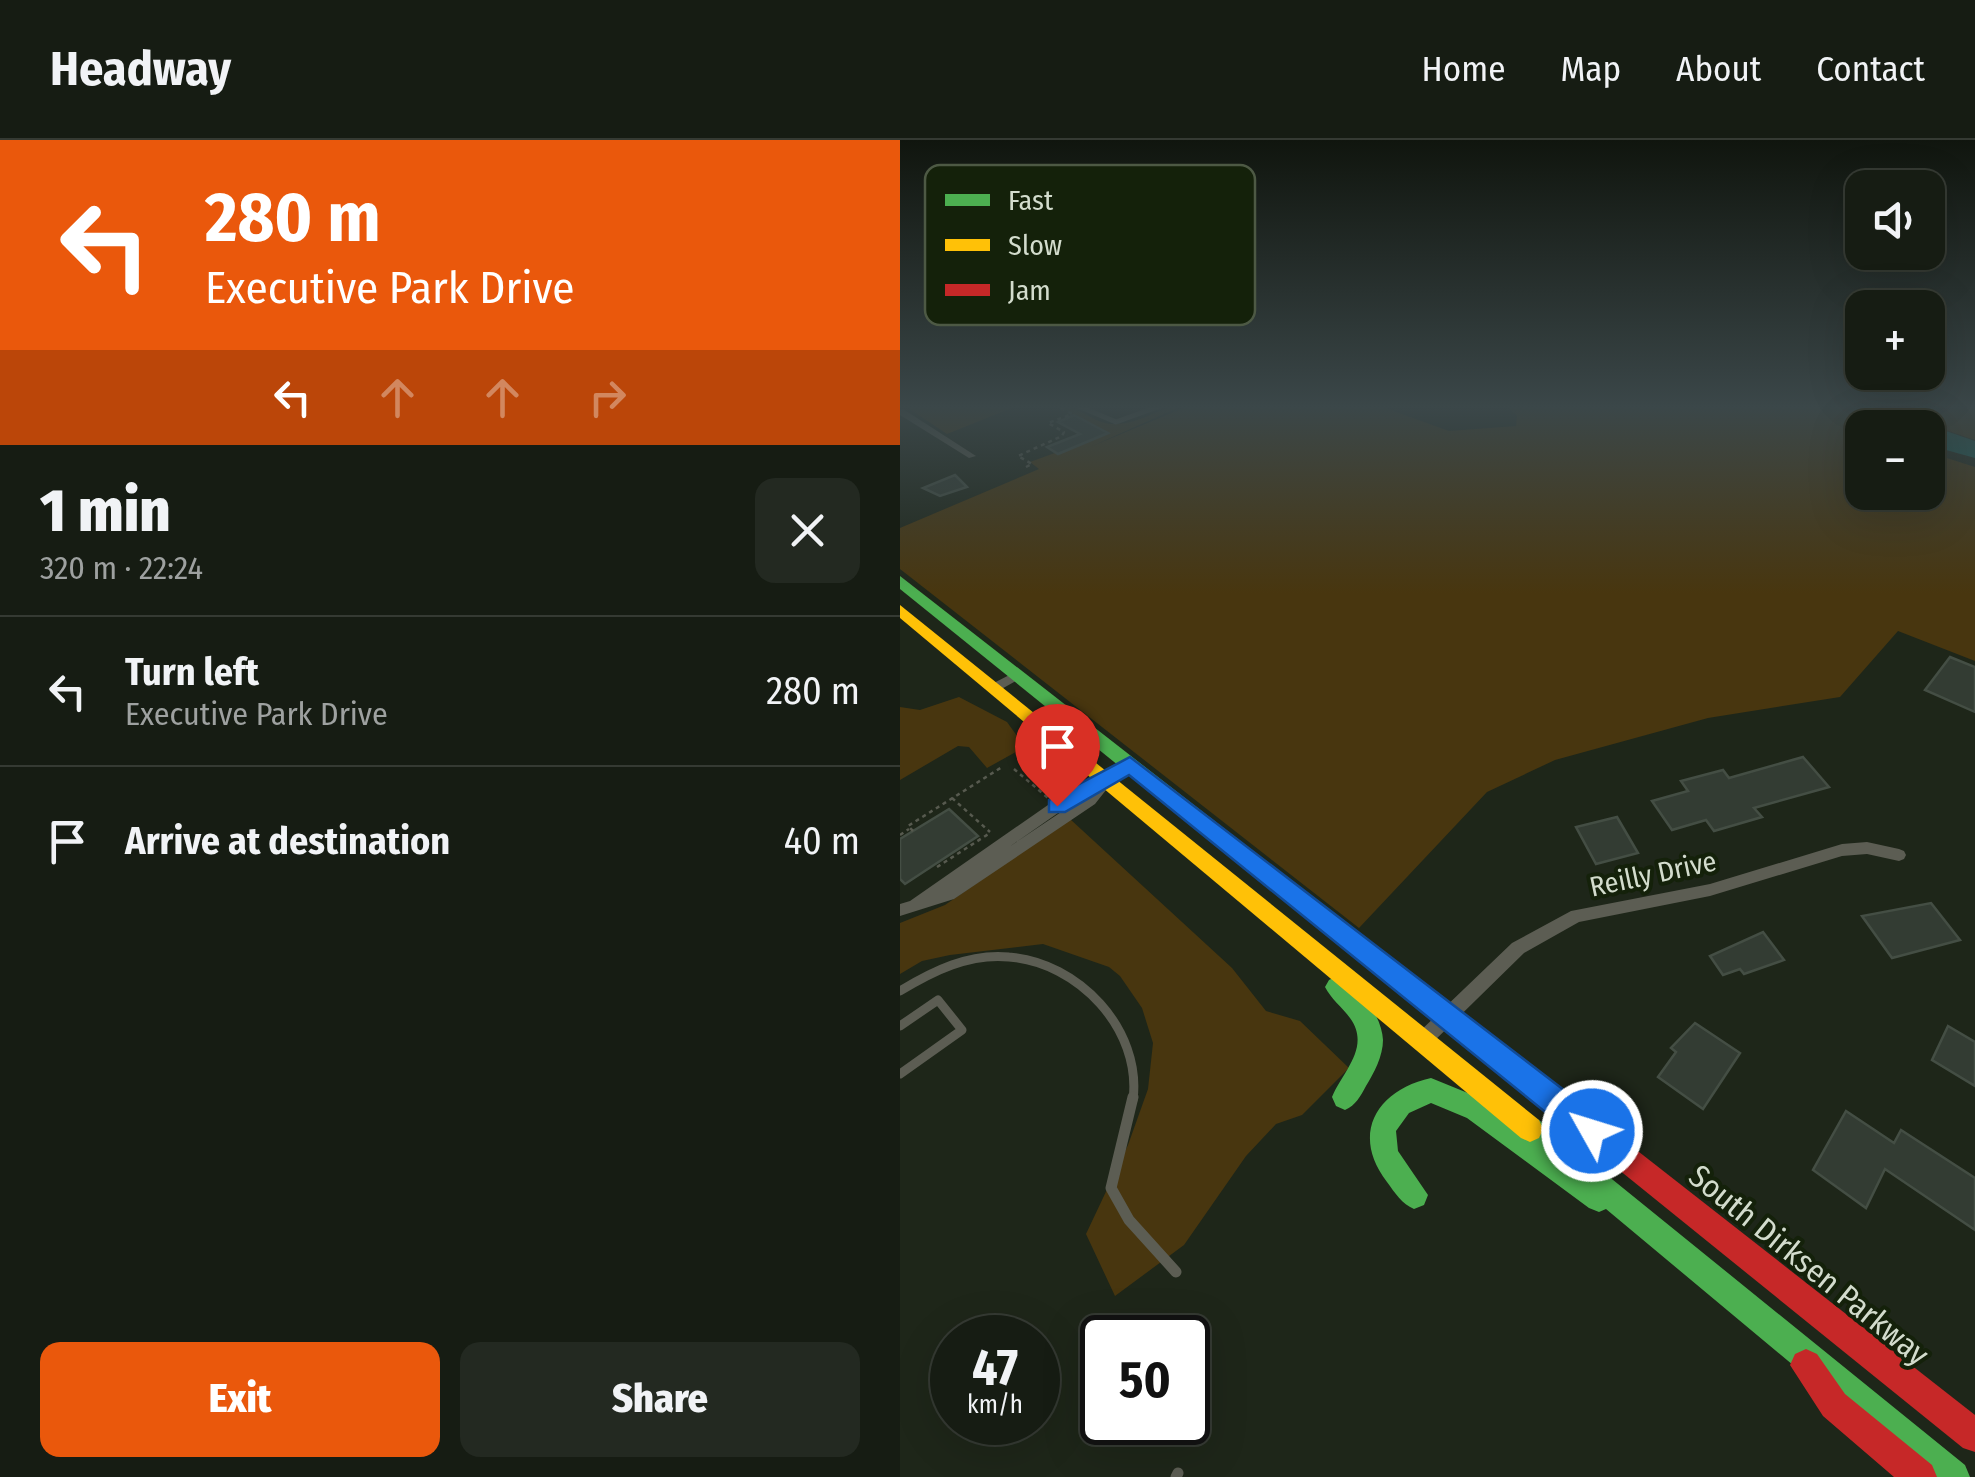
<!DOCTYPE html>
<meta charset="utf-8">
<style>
body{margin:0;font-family:"Fira Sans Condensed",sans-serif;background:#232921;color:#f1f3f6;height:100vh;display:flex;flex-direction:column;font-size:38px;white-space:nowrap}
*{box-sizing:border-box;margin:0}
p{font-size:32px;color:#9ea1a0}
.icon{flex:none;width:55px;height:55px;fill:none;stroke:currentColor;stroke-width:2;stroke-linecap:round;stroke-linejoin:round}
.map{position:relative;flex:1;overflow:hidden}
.drawer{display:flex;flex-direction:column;background:#161c13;width:900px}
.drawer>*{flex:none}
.banner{background:#ea580c;color:#fff;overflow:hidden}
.buttons{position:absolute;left:945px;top:30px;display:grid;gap:20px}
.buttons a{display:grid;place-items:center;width:100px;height:100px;border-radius:20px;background:#161c13;box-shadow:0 10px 40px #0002,0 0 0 2px #353a33;font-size:50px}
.speed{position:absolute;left:30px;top:1175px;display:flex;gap:20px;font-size:50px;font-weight:700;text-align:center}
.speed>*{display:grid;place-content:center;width:130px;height:130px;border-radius:50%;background:#161c13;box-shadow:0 10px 40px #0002,0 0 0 2px #353a33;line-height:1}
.speed small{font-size:25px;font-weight:400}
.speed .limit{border:5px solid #111;border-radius:15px;background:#fff;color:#111}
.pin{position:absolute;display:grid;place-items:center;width:85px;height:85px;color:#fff;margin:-102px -42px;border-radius:50% 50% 50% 0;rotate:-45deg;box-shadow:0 0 10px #0007}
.pin .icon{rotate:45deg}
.me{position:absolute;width:110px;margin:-55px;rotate:309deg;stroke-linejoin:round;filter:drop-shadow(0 0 8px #0008)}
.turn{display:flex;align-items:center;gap:35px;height:210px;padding:0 40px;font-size:45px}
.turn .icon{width:130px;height:130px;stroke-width:2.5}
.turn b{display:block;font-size:70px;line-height:85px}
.lanes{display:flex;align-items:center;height:95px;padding:0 40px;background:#0003;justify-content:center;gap:50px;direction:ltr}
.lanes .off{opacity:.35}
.round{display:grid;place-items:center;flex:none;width:105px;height:105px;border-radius:20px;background:#232921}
.summary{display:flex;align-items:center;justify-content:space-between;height:170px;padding:0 40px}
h1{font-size:60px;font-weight:800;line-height:75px}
.primary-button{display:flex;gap:20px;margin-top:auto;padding:20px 40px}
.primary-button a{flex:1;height:115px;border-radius:20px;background:#ea580c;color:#fff;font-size:40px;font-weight:800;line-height:115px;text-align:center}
.primary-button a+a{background:#232921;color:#f1f3f6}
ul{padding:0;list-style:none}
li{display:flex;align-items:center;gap:30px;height:150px;padding:0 40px;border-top:2px solid #353a33}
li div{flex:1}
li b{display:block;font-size:38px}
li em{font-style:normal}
header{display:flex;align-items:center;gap:60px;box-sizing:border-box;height:140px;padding:0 50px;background:#161c13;border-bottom:2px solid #353a33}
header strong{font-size:48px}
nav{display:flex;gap:55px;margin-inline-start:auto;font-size:35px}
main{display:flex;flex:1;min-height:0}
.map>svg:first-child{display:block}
.green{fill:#48360f}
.water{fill:#14655e}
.building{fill:#333c33;stroke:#444e44;stroke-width:2.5}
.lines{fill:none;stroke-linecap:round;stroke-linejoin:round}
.path{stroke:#575a4f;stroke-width:2.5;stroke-dasharray:4 4;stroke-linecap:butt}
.lane-far2{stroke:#5c5d53;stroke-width:5}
.lane-far1{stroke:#5c5d53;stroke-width:9}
.lane{stroke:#5c5d53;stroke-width:11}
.street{fill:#5c5d53;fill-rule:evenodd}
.fast{fill:#4caf50;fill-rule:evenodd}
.slow{fill:#ffc107;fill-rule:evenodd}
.jam{fill:#c62828;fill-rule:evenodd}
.route{fill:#1a73e8;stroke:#114b97;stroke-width:2.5}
.labels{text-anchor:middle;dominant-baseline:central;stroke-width:8;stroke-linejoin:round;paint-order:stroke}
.street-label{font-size:28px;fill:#d3dccd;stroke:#14210a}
.near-street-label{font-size:32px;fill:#d3dccd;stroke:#14210a}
.key{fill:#14210a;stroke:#4d5944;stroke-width:2.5}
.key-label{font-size:28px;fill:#d3dccd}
</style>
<header>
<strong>Headway</strong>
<nav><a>Home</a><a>Map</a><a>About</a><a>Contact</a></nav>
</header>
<main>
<section class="drawer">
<div class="banner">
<div class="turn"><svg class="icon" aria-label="left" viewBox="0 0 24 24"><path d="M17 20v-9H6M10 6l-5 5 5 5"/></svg><div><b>280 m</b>Executive Park Drive</div></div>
<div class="lanes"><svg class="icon" aria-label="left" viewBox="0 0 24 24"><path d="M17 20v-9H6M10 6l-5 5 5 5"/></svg><svg class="icon off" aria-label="ahead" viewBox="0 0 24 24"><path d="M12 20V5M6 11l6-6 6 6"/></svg><svg class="icon off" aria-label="ahead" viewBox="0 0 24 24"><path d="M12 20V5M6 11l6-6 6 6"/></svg><svg class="icon off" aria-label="right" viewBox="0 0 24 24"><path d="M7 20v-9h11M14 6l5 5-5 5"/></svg></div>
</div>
<div class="summary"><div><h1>1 min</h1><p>320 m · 22:24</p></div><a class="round"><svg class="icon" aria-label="close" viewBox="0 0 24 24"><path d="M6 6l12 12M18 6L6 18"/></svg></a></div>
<ul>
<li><svg class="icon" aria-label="left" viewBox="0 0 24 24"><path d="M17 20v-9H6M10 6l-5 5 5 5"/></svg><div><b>Turn left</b><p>Executive Park Drive</p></div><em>280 m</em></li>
<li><svg class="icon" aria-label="arrive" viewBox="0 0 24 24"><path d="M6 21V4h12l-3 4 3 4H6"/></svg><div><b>Arrive at destination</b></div><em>40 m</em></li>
</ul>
<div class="primary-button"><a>Exit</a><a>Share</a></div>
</section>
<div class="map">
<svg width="1075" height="1337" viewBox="0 0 1075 1337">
<rect width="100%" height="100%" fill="#1e2619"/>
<g class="green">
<path d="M 5,266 L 8,267 L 117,266 L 47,294 Z"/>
<path d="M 160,266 C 180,266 193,283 212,284 C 241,285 259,266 282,266 L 190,307 L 288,266 L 480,266 L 549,291 L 616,286 L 617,276 L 606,266 L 951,266 L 969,287 L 962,288 L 962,352 L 1028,352 L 1028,312 L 1075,327 L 1075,521 L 998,491 L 940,557 L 808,578 L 655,620 L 587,652 L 459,788 L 0,429 L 0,388 L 139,329 L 130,322 L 207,294 Z"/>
<path d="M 1059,266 L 1075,266 L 1075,300 L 1022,282 Z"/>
<path d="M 59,557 L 107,582 L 125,607 L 87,628 L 69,607 L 58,606 L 0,640 L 0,567 L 20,570 Z"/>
<path d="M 170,679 L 332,828 L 366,871 L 400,881 L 449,928 L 402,975 L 376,984 L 346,1016 L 284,1105 L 215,1156 L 186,1094 L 228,1005 L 248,949 L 253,903 L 242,868 L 220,836 L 209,827 L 143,804 L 50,815 L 22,821 L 0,834 L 0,783 L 45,765 Z"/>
</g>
<path class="water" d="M 969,266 L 997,266 L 1008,278 L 1075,301 L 1075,318 L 1028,305 L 1028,288 L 981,287 L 981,277 Z"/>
<g class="building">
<path d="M 174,275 L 208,293 L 158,314 L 147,307 L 180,294 L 158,282 Z"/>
<path d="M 55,335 L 67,347 L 40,356 L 23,348 Z"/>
<path d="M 1050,517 L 1075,527 L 1075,572 L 1025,550 Z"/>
<path d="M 903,617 L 929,647 L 854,668 L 862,677 L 814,691 L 806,680 L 772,690 L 752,661 L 788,651 L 781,641 L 823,630 L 829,638 Z"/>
<path d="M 49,669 L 78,696 L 5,744 L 0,739 L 0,699 Z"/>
<path d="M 717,677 L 738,713 L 696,724 L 676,687 Z"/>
<path d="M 1031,763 L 1060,800 L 992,818 L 962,776 Z"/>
<path d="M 863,792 L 884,820 L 844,834 L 840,829 L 823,835 L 810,816 Z"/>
<path d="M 795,883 L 840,913 L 803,969 L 758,937 L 776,912 L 771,908 Z"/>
<path d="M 1048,886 L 1075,902 L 1075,946 L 1032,920 Z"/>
<path d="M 946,971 L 994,1003 L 1001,990 L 1075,1038 L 1075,1090 L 985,1029 L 966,1068 L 913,1030 Z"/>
</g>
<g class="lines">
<g class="path">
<path d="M 126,327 L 132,324 L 118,316 L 162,296 L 164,292 L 148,283 L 172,274 L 157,266"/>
<path d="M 114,629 L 148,658"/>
<path d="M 52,658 L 90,692"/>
<path d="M 13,691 L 8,686 L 102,627"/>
<path d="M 0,695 L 9,689"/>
<path d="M 37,727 L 90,693"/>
</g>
<path class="lane-far2" d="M 178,266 L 216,282 L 260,266"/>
<g class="lane-far1">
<path d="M 0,851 C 33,831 69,813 109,817 C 178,822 242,889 233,960"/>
<path d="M 0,886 L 38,860 L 62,890 L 0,934"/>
</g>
<g class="lane">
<path d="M 233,957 L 211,1048 L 229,1080 L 276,1132"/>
<path d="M 276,1337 L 278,1333"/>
</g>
<g class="street">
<path d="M 0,269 L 3,269 L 76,316 L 69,318 L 0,275 Z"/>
<path d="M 117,531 L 123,535 L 121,538 L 98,551 L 90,551 L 88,548 L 90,545 Z"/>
<path d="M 230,620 L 237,625 L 235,628 L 208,642 L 210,645 L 195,664 L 54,759 L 0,776 L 0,764 L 10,761 L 171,649 ZM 189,652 L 185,656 L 109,707 L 181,657 Z"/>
<path d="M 967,702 L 999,709 L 1004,711 L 1006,715 L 1004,719 L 999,721 L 967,714 L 942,716 L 810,756 L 679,782 L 624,813 L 528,907 L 522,909 L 516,907 L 514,901 L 516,895 L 612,803 L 671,771 L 810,744 L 942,704 Z"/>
</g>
<g class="fast">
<path d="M 0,436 L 679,965 L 683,974 L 679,983 L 670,987 L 661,983 L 0,449 Z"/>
<path d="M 437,836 C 459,845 482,876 483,900 C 483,916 474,933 466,946 C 460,957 456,965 445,970 L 436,966 L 432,957 C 443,931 471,907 450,878 C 442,867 431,859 425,847 L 429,840 Z"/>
<path d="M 531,938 L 585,960 L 619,984 L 630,976 L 639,980 L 1065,1325 L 1070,1337 L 1027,1337 L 706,1069 L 699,1072 L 689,1068 L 567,978 L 531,963 L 509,973 L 496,991 L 498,1011 L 528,1055 L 524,1065 L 514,1069 C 502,1064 495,1053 487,1042 C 450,994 477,950 531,938 Z"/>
</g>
<path class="slow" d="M 0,465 L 639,980 L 643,989 L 639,998 L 630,1002 L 621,998 L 0,478 Z"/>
<g class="jam">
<path d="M 670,961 L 679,965 L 1075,1275 L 1075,1312 L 1063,1308 L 661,983 L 657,974 L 661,965 Z"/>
<path d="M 906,1209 L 917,1214 L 945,1254 L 1032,1325 L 1037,1337 L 994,1337 L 923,1276 L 890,1225 L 895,1214 Z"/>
</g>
</g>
<linearGradient id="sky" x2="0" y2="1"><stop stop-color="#10150e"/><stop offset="0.59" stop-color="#3b4749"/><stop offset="1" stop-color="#3b4749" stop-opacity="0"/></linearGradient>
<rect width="1075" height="453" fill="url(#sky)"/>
<path class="route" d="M 230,617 L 703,980 L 707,991 L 703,1001 L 692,1006 L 681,1001 L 229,635 L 165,672 L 149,672 L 149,660 Z"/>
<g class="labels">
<g class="street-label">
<text transform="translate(753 734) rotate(-12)">Reilly Drive</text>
</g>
<g class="near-street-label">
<text transform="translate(909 1125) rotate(39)">South Dirksen Parkway</text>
</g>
</g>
<rect x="25" y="25" width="330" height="160" rx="15" class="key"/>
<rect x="45" y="54" width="45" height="12" fill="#4caf50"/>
<rect x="45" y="99" width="45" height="12" fill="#ffc107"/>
<rect x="45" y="144" width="45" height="12" fill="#c62828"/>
<g class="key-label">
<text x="108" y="70">Fast</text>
<text x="108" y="115">Slow</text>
<text x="108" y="160">Jam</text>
</g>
</svg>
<div class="buttons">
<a><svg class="icon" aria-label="sound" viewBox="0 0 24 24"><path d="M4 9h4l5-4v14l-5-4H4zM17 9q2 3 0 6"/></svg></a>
<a>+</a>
<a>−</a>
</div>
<div class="speed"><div>47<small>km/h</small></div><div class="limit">50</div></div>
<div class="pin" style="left:157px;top:666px;background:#d93025"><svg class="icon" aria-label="arrive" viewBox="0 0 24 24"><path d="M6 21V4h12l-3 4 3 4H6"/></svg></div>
<svg class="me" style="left:692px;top:991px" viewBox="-20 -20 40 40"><circle r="17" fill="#1a73e8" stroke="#fff" stroke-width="3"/><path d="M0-11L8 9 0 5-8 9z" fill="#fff"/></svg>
</div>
</main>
